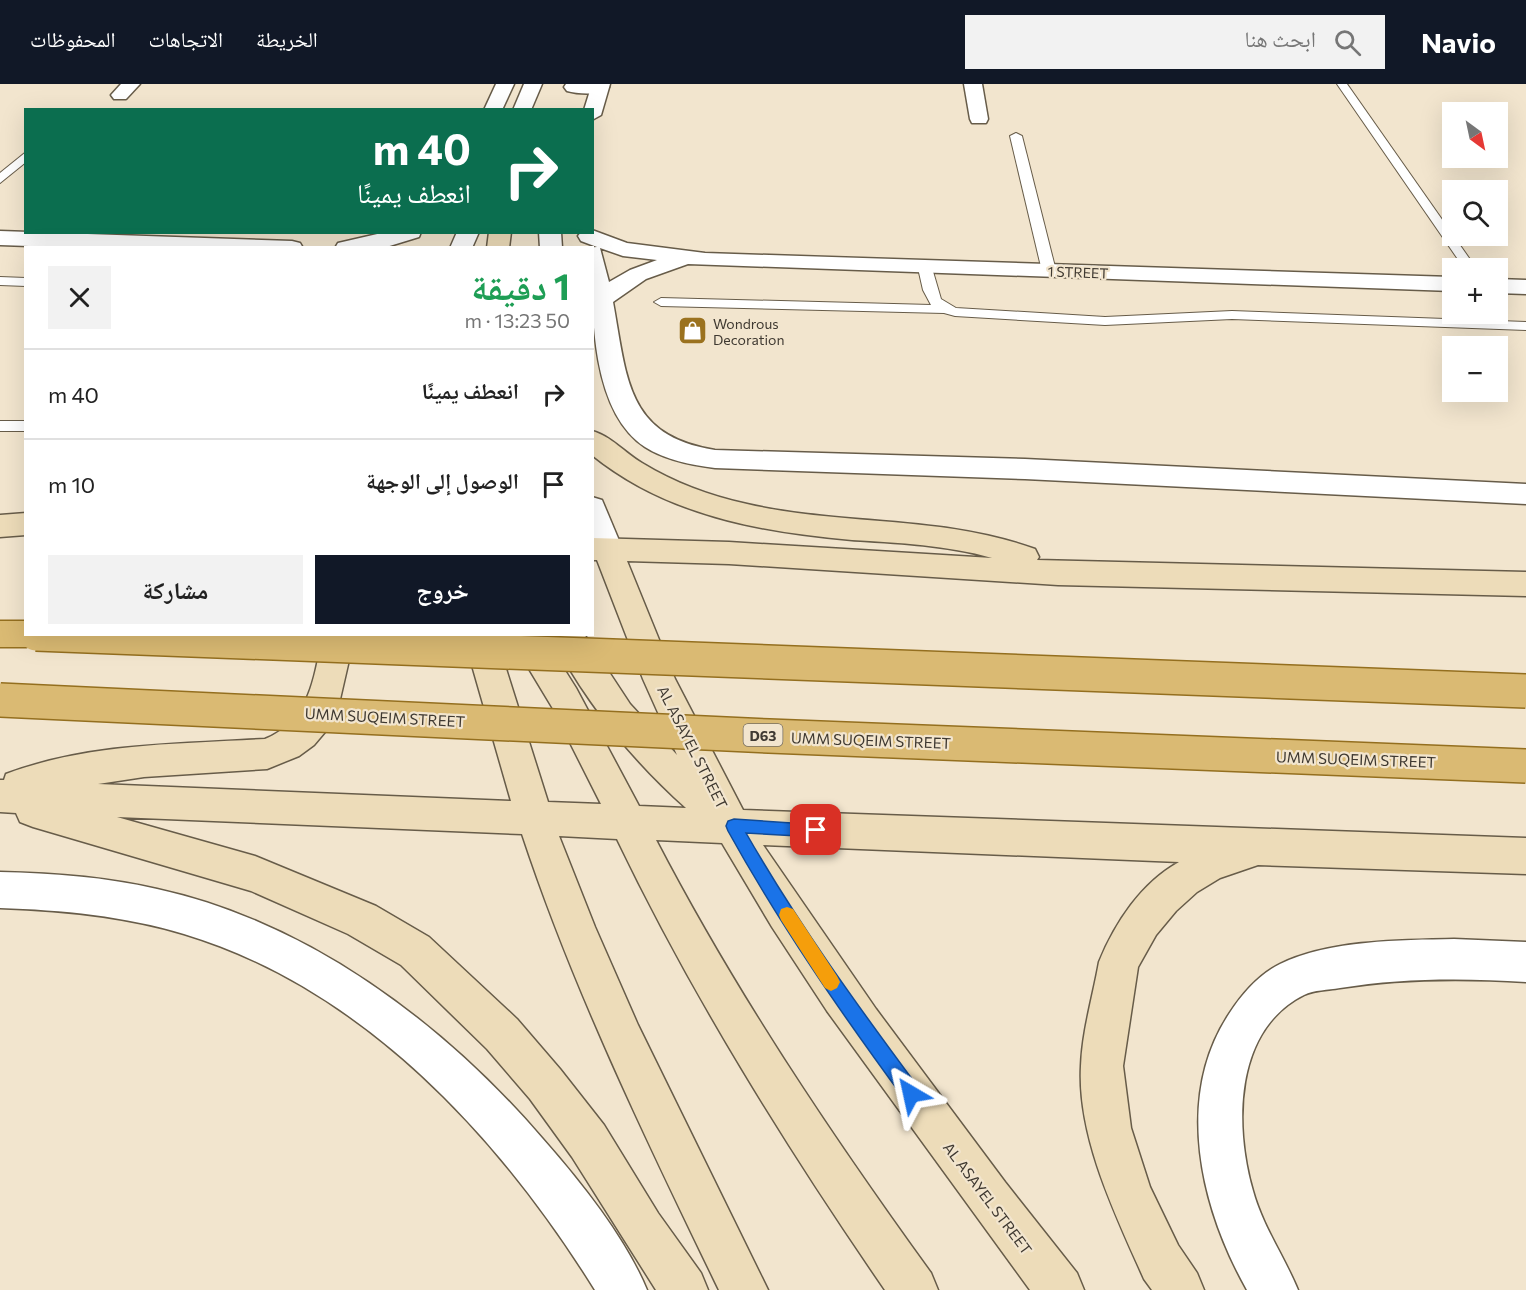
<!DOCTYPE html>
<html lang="ar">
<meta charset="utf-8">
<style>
body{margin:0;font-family:Commissioner,"Noto Naskh Arabic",sans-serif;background:#f2f2f2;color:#222;direction:rtl;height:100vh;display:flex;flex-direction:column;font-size:22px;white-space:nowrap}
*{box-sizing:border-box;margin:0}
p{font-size:20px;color:#767676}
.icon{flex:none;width:33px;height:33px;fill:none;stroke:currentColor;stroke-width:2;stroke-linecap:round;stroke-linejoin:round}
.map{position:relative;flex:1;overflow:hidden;direction:ltr}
.details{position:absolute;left:24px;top:162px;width:570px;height:390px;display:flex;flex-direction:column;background:#fff;border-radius:0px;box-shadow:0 6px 24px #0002;direction:rtl}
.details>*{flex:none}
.guide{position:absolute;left:24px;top:24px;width:570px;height:126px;border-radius:0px;box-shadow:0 6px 24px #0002;direction:rtl;background:#0b6e4f;color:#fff;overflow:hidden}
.needle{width:39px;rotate:147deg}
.fabs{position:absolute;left:1442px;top:18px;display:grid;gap:12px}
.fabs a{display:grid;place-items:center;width:66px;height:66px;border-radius:0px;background:#fff;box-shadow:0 6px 24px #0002;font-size:30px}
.pin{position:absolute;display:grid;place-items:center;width:51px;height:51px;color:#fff;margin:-26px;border-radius:12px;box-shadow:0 3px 9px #0006}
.me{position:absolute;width:66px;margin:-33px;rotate:324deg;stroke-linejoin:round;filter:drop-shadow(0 0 4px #0008)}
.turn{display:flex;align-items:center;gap:21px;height:126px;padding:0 24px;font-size:27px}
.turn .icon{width:78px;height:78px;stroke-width:2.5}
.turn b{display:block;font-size:42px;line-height:51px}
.round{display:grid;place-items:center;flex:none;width:63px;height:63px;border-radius:0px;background:#f2f2f2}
.headline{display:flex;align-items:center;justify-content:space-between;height:102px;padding:0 24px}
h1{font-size:36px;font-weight:700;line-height:45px;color:#1e9e55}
.cta{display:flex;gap:12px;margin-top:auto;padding:12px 24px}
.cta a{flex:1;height:69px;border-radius:0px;background:#111827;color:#fff;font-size:24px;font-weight:700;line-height:69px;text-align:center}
.cta a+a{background:#f2f2f2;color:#222}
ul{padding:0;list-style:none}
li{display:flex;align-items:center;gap:18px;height:90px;padding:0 24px;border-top:2px solid #e0e0e0}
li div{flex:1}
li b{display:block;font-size:22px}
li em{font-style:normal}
header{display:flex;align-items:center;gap:36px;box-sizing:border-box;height:84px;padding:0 30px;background:#111827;color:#fff}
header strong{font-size:28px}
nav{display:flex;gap:33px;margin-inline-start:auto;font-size:21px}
.search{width:420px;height:54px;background:#f2f2f2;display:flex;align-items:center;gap:15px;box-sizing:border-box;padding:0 21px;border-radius:0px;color:#767676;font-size:22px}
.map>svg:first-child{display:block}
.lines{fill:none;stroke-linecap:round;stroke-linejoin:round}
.service-casing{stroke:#675c49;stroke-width:2}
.minor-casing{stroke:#675c49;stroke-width:3}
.tertiary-casing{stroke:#675c49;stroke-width:3}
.secondary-casing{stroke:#675c49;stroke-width:3}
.primary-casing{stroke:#946f1f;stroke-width:3}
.service{fill:#fff;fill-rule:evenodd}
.minor{fill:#fff;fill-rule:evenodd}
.tertiary{fill:#fff;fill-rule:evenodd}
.secondary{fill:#eddcb9;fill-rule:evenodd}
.primary{fill:#daba73;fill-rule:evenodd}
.primary-bridge-casing{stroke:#946f1f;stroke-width:36;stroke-linecap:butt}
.primary-bridge{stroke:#daba73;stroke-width:33}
.route{fill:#1a73e8;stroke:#114b97;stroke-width:1.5}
.slow{fill:#f59e0b}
.labels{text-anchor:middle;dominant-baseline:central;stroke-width:4.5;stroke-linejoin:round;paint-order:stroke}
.far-street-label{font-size:14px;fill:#3f3931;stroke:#f2e5ce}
.far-poi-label{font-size:14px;fill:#3f3931;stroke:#f2e5ce;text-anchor:start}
.shield{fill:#f2e5ce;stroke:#756d60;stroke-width:1.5}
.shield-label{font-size:14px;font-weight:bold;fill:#3f3931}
.street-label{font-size:15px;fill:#3f3931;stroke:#f2e5ce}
</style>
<header>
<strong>Navio</strong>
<div class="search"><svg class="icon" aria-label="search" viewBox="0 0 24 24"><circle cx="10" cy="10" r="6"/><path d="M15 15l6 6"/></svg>ابحث هنا</div>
<nav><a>الخريطة</a><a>الاتجاهات</a><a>المحفوظات</a></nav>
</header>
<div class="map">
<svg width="1526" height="1206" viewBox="0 0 1526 1206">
<rect width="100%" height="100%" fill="#f2e5ce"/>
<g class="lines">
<defs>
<g id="service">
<path d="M 1337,0 L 1347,0 L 1476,184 L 1464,184 Z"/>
<path d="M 1016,49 L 1022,52 L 1056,187 L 1054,190 L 1044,190 L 1042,187 L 1010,52 Z"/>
<path d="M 26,68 L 26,78 L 0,99 L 0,89 Z"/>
<path d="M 925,180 L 932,184 L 941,215 L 956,224 L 1105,233 L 1232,227 L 1526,238 L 1526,246 L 1232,235 L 1105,241 L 955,232 L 944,229 L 661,222 L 654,218 L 661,214 L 931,221 L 923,206 L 918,184 Z"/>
<path d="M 0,193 L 26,194 L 26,202 L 0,201 Z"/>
<rect x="0" y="337" width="26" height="10"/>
</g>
<g id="minor">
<path d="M 121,0 L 140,0 L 126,15 L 114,15 L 111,11 Z"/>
<path d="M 496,0 L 514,0 L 502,26 L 484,26 Z"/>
<path d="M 592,0 L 610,0 L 601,31 L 592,36 L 592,26 L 584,26 Z"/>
<path d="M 964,0 L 982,0 L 988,35 L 986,39 L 972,39 L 970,35 Z"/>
<path d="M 592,146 L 627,159 L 705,169 L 1452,193 L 1452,207 L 688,180 L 646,195 L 613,218 C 627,294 626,352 715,366 L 1025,375 L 1526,400 L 1526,420 L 1025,395 L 715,384 C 691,381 665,376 645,363 C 589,326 592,222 592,164 L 584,164 L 597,163 L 581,157 L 578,152 L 581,148 L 592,148 ZM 600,164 L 623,172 L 657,176 L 630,186 L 609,198 Z"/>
<path d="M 0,147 L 292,157 L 300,159 L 303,164 L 86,164 L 0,161 Z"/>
<path d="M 386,148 L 421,148 L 419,153 L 383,164 L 335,164 L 338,159 Z"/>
<path d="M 1497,195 L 1526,196 L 1526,210 L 1497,209 Z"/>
<path d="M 0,788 C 53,789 105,793 157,805 C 308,838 443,939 542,1054 C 580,1097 625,1153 647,1206 L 595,1206 C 500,1053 363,904 184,850 C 125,832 62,826 0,824 Z"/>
<path d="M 1454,855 L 1526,858 L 1526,898 C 1463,894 1402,894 1340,904 C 1328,906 1314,906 1304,911 C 1234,946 1234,1042 1253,1107 C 1263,1143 1284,1172 1298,1206 L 1247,1206 C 1201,1124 1174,1014 1229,930 C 1242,910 1258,891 1280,880 C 1330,856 1400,856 1454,855 Z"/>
</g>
<g id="tertiary">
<path d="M 524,0 L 542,0 L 531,26 L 513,26 Z"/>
<path d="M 566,0 L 607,0 L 609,3 C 601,12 578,10 567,7 L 564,3 Z"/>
<path d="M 457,148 L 479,148 L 472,164 L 450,164 Z"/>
<path d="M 539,148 L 561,148 L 562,164 L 540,164 Z"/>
<path d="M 592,413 L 602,416 L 623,466 L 618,474 L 608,477 L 598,474 L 592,464 Z"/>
</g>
<g id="secondary">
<path d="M 489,148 L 511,148 L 509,164 L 487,164 Z"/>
<path d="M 592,347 C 611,352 625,369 642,379 C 675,399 710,412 747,420 C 842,442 942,431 1035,465 L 1039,473 L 1037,476 L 1526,488 L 1526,512 L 1058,501 L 729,480 L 627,477 L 675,595 L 743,726 L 1526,754 L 1526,790 L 1258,781 L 1220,794 L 1197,808 L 1176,827 L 1156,851 L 1138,883 L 1123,982 L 1131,1044 L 1150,1103 L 1178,1161 L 1197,1189 L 1204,1206 L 1152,1206 L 1144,1195 C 1116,1132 1077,1053 1081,982 C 1082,948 1093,912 1099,878 C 1115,839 1141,799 1179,778 L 763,761 L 876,925 L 1005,1098 L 1077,1189 L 1084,1206 L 1030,1206 L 827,927 L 772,843 L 722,759 L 656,756 C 735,908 831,1051 931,1189 L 938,1206 L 885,1206 C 786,1062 693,913 617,755 L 559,752 L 595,843 L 638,941 L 768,1206 L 719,1206 C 647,1057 574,907 522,750 L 117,733 L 255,772 L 376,822 L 429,853 L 517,935 L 560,985 L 604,1041 L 658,1129 L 701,1189 L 708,1206 L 656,1206 L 572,1073 L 530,1015 L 487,965 L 401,881 L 348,850 L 251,807 L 33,743 L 20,738 L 16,729 L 0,728 L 0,696 L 4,696 L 6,690 C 88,659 180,660 265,655 C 311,636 314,593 323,550 L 355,550 L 338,624 L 325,648 L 314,661 L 299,672 L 267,685 L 144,693 L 98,700 L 511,717 L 463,550 L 495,550 L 548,718 L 601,720 L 552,623 L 508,550 L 542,550 L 576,604 L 639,722 L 686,724 C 631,675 584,616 550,550 L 584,550 L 630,620 L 677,671 L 643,595 L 597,476 L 592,476 L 592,454 L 729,458 L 992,474 C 947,461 899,459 852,456 C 760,448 666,431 592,371 Z"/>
<path d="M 26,429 L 26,451 L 0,453 L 0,431 Z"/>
</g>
<path id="primary" d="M 0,537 L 26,537 L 26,550 L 42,550 L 37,559 L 26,563 L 0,563 Z"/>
</defs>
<use href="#service" class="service-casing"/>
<use href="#minor" class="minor-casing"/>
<use href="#tertiary" class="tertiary-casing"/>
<use href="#secondary" class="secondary-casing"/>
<use href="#primary" class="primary-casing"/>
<use href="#service" class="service"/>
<use href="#minor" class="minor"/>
<use href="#tertiary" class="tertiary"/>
<use href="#secondary" class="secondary"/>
<use href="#primary" class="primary"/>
<defs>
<g id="primary-bridge">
<path d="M 36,550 L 1526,607"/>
<path d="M 0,616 L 769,652 L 1526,682"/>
</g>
</defs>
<use href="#primary-bridge" class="primary-bridge-casing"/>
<use href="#primary-bridge" class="primary-bridge"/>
</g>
<path class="route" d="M 734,735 L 821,741 L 823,746 L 821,751 L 816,753 L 746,749 C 797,838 857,921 918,1003 L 920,1010 L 918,1016 L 911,1019 L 905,1016 C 841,929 780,841 728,747 L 726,742 L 728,737 Z"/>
<path class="slow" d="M 787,823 L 793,825 L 837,892 L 840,898 L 837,904 L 831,907 L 825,904 L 781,836 L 779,831 L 781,825 Z"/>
<defs>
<symbol id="shop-square" viewBox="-11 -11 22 22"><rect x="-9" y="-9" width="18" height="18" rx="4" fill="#9b721f" stroke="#f2e5ce"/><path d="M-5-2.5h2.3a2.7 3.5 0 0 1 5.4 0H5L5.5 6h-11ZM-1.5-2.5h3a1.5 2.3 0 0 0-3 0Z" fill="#fff"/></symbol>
</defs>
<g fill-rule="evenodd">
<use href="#shop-square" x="676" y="230" width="33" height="33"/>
</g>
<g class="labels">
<g class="far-street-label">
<text transform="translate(1078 188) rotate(2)">1 STREET</text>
</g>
<g class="far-poi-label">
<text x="713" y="239">Wondrous<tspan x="713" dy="16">Decoration</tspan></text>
</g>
<rect class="shield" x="743.5" y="640" width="39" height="22" rx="4.5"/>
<g class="shield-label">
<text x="763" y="651">D63</text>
</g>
<g class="street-label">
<text transform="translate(385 633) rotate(3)">UMM SUQEIM STREET</text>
<text transform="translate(871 656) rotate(2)">UMM SUQEIM STREET</text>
<text transform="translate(693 663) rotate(63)">AL ASAYEL STREET</text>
<text transform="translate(1356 675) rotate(2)">UMM SUQEIM STREET</text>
<text transform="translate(988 1114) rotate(53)">AL ASAYEL STREET</text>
</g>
</g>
</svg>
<div class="fabs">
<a><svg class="needle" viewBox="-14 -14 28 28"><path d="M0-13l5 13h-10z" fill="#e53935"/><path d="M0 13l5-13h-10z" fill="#767676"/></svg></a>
<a><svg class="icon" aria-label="search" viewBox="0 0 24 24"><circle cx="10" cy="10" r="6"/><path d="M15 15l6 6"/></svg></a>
<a>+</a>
<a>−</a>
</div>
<div class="pin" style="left:816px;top:746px;background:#d93025"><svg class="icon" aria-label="arrive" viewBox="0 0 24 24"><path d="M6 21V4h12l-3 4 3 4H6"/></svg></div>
<svg class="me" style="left:911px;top:1010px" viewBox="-20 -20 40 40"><path d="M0-17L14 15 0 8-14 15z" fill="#1a73e8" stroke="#fff" stroke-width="4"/></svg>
<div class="guide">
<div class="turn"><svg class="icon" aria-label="right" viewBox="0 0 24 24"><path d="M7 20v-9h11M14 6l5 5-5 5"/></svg><div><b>40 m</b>انعطف يمينًا</div></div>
</div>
<section class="details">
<div class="headline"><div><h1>1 دقيقة</h1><p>50 m · 13:23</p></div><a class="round"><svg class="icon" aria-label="close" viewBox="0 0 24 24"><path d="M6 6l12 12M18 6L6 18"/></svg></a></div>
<ul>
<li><svg class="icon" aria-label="right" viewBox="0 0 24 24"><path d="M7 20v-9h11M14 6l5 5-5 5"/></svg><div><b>انعطف يمينًا</b></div><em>40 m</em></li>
<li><svg class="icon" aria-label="arrive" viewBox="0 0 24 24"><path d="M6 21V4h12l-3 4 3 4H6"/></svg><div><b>الوصول إلى الوجهة</b></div><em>10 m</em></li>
</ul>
<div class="cta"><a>خروج</a><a>مشاركة</a></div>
</section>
</div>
